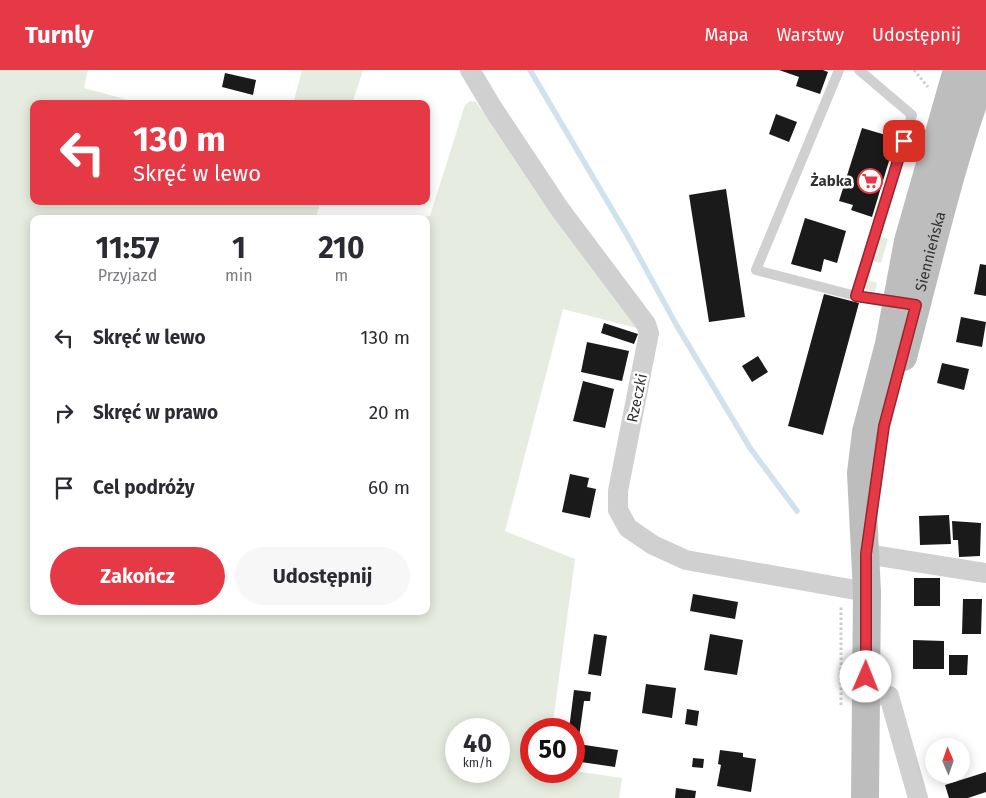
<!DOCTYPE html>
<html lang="pl">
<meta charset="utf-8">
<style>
body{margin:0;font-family:"Fira Sans",sans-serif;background:#f7f7f7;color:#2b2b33;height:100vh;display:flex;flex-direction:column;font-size:19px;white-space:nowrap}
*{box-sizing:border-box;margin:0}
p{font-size:16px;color:#7c7c81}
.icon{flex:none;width:28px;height:28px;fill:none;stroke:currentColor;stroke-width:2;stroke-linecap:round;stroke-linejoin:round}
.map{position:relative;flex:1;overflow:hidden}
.drawer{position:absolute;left:30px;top:145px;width:400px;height:400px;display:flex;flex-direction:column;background:#fff;border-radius:10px;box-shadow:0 2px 12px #0003}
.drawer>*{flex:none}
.guide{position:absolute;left:30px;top:30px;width:400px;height:105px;border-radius:10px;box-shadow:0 2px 12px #0003;background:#e63946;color:#fff;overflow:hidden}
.needle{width:32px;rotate:358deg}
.fabs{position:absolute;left:925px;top:668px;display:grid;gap:10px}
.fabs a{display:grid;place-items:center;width:45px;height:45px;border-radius:50%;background:#fff;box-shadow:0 2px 12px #0003;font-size:25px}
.speed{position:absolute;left:445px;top:648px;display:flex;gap:10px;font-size:25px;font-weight:700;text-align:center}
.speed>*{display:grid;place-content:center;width:65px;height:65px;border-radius:50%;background:#fff;box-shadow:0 2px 12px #0003;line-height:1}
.speed small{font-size:12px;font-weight:400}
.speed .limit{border:8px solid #d22;background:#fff;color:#111}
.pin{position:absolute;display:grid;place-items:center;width:42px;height:42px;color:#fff;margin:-21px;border-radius:10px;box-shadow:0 2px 8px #0006}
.me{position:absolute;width:55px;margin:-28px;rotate:1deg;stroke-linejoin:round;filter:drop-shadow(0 0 4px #0008)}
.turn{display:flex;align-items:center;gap:18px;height:105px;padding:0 20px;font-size:22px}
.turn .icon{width:65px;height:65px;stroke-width:2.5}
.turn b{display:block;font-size:35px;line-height:42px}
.eta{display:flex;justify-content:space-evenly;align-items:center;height:85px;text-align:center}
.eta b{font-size:30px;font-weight:700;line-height:35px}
.primary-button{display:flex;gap:10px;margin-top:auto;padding:10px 20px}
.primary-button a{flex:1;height:58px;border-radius:30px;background:#e63946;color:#fff;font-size:20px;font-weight:700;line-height:58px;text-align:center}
.primary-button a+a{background:#f7f7f7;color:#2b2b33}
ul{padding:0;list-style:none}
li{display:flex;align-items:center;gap:15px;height:75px;padding:0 20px}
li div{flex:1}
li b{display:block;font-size:19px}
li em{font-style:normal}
header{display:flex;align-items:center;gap:30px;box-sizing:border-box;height:70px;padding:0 25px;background:#e63946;color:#fff}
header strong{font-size:24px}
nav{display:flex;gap:28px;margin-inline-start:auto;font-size:18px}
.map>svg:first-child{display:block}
.green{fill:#e6ecdf;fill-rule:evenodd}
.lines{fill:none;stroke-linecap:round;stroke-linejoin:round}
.stream{stroke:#cfe2ee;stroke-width:5.5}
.building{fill:#1a1a1a}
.path{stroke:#cdcdcd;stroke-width:3;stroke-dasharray:2.5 2.5;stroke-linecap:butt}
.service{stroke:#d0d0d0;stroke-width:10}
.minor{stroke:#d0d0d0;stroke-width:20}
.secondary{stroke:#bdbdbd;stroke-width:28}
.route-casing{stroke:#96252e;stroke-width:12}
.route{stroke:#e63946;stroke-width:9}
.labels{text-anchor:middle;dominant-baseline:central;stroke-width:5;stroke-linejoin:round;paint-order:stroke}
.poi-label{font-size:15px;font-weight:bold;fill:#333;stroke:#fff;text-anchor:end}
.street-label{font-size:15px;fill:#333;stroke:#fff}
</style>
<header>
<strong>Turnly</strong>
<nav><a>Mapa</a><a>Warstwy</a><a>Udostępnij</a></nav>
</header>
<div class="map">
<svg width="986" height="728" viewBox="0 0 986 728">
<rect width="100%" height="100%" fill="#fff"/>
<g class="green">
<path d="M 0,0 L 88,0 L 84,18 L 143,34 L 34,34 L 34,131 L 321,131 L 315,149 L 34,149 L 34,541 L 426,541 L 426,149 L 402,149 L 430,146 L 465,35 L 470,31 L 476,32 L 640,259 L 563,239 L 505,461 L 575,489 L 552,659 L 531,659 L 531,701 L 574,701 L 622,708 L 619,728 L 0,728 ZM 456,659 L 499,659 L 499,701 L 456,701 Z"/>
<path d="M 302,0 L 363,0 L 352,34 L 293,34 Z"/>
<path d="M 877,165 L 888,169 L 881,193 L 873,191 L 869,210 L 877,213 L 875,222 L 866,220 L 863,215 Z"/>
</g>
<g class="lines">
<path class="stream" d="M 530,0 L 630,170 L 677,256 L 750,378 L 797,441"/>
</g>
<g class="building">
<path d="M 779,0 L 823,0 L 828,2 L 820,24 L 796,16 L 799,7 Z"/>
<path d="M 225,3 L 256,10 L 253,25 L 222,17 Z"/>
<path d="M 776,44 L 797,52 L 789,72 L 769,64 Z"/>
<path d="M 862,58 L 896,68 L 872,147 L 851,140 L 853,135 L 839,131 Z"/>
<path d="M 726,119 L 745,247 L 709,252 L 689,125 Z"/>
<path d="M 805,148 L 846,161 L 837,193 L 824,189 L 821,202 L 791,194 Z"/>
<path d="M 980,194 L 986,195 L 986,226 L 974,224 Z"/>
<path d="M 824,224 L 859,233 L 823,365 L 788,356 Z"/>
<path d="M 961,247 L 986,252 L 982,277 L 956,272 Z"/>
<path d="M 604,253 L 638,264 L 634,274 L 601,263 Z"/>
<path d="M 587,272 L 629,281 L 622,311 L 581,302 Z"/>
<path d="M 758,286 L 768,302 L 752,312 L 742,296 Z"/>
<path d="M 942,293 L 969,299 L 964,320 L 937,313 Z"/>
<path d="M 583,311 L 614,319 L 605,358 L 573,351 Z"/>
<path d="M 570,404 L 589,408 L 587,417 L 596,419 L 590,448 L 562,442 Z"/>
<path d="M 949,445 L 951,474 L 920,475 L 919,446 Z"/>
<path d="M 952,451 L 981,453 L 980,486 L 959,487 L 958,470 L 953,470 Z"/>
<rect x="914" y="508" width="26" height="28"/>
<path d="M 693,524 L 738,532 L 735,549 L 690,541 Z"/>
<path d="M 963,529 L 982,529 L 981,564 L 962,564 Z"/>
<path d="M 594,564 L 607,566 L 601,606 L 588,604 Z"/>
<path d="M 710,564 L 743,570 L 737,605 L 704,600 Z"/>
<path d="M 913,570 L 944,571 L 944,599 L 913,599 Z"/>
<path d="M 949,585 L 968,585 L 967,605 L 949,605 Z"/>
<path d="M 646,614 L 676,618 L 672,648 L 642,643 Z"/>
<path d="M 574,620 L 591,622 L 590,631 L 584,631 L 578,674 L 618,680 L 615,697 L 574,691 L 574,659 L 569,659 Z"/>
<path d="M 687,639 L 699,641 L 697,656 L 685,654 Z"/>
<path d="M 720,680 L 743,683 L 743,687 L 756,689 L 751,722 L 717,716 L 721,695 L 718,694 Z"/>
<path d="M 693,688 L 704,689 L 703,698 L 692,697 Z"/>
<path d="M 986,702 L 986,722 L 968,728 L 949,728 L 945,715 Z"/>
<path d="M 676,718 L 696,721 L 695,728 L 675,728 Z"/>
</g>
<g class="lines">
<g class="path">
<path d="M 914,0 L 928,17"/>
<path d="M 841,635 L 841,536"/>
</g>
<g class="service">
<path d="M 839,0 L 756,200 L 856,226 L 895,232"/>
<path d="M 856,226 L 912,45 L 859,0"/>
</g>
<g class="minor">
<path d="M 470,0 L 492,37 L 559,138 L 646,254 L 649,263 L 618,421 L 618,440 L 628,458 L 653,475 L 686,490 L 867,522"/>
<path d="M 866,484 L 986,503"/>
<path d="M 866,624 L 889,626 L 918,728"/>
</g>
<g class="secondary">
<path id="s1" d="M 903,287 C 929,191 950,93 985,0"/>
<path d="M 865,728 L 867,522 L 861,403 L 866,362 L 889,274 L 908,171 L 957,0"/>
</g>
</g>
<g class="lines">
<defs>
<path id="route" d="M 866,607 L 866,484 L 884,356 L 916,235 L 856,226 L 904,71"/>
</defs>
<use href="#route" class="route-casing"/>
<use href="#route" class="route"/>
</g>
<defs>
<symbol id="supermarket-ring" viewBox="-11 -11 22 22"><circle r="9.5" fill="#fff" stroke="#e63946" stroke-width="1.5"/><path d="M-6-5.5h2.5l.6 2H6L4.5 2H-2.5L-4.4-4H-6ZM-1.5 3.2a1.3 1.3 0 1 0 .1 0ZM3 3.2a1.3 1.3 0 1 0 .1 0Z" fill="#e63946"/></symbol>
</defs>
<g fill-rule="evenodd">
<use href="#supermarket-ring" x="856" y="97" width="28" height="28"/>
</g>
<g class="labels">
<g class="poi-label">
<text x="852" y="111">Żabka</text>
</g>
<g class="street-label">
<text stroke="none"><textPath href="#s1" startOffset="109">Siennieńska</textPath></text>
<text transform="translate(637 328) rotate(-78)">Rzeczki</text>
</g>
</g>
</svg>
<div class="fabs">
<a><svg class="needle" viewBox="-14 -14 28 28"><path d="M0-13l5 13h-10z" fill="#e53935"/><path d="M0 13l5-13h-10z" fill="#7c7c81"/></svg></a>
</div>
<div class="speed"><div>40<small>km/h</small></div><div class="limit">50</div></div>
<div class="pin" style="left:904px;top:71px;background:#d93025"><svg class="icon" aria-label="arrive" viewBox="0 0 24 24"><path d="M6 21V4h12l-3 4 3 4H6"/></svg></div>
<svg class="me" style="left:866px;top:607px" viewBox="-20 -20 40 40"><circle r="19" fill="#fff"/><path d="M0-13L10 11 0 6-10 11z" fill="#e63946"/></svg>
<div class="guide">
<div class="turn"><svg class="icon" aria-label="left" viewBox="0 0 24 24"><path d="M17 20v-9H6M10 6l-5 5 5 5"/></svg><div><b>130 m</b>Skręć w lewo</div></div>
</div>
<section class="drawer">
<div class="eta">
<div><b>11:57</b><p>Przyjazd</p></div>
<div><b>1</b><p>min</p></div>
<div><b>210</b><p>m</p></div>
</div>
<ul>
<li><svg class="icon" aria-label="left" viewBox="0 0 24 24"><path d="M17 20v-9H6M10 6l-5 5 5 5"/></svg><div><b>Skręć w lewo</b></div><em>130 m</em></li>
<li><svg class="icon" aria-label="right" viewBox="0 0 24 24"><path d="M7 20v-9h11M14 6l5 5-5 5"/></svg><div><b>Skręć w prawo</b></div><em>20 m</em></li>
<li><svg class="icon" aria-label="arrive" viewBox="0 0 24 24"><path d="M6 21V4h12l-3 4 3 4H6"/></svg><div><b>Cel podróży</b></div><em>60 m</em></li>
</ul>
<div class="primary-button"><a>Zakończ</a><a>Udostępnij</a></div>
</section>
</div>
